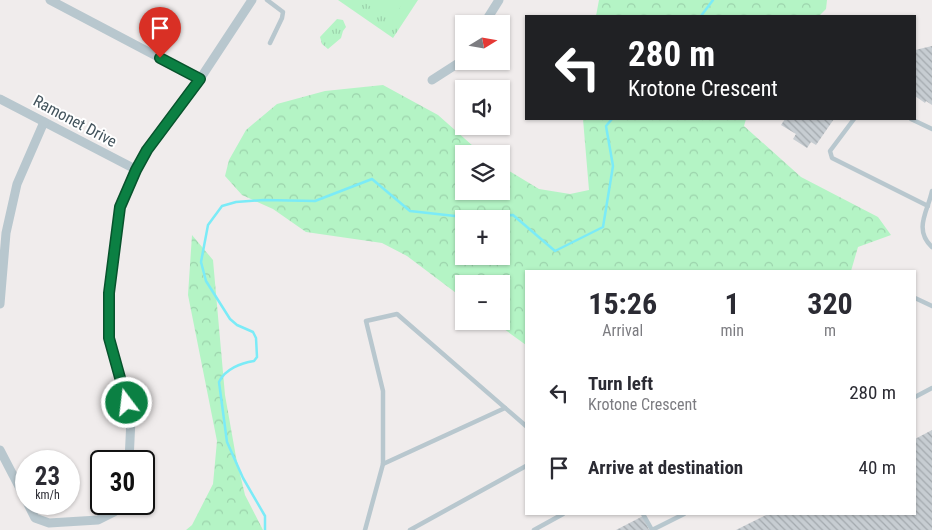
<!DOCTYPE html>
<meta charset="utf-8">
<style>
body{margin:0;font-family:"Roboto Condensed",sans-serif;background:#f7f7f7;color:#2b2b33;height:100vh;display:flex;flex-direction:column;font-size:19px;white-space:nowrap}
*{box-sizing:border-box;margin:0}
p{font-size:16px;color:#7c7c81}
.icon{flex:none;width:28px;height:28px;fill:none;stroke:currentColor;stroke-width:2;stroke-linecap:round;stroke-linejoin:round}
.map{position:relative;flex:1;overflow:hidden}
.drawer{position:absolute;left:525px;top:270px;width:391px;height:245px;display:flex;flex-direction:column;background:#fff;border-radius:0px;box-shadow:0 1px 4px #0004}
.drawer>*{flex:none}
.guide{position:absolute;left:525px;top:15px;width:391px;height:105px;border-radius:0px;box-shadow:0 1px 4px #0004;background:#202124;color:#fff;overflow:hidden}
.needle{width:32px;rotate:79deg}
.tools{position:absolute;left:455px;top:15px;display:grid;gap:10px}
.tools a{display:grid;place-items:center;width:55px;height:55px;border-radius:0px;background:#fff;box-shadow:0 1px 4px #0004;font-size:25px}
.speed{position:absolute;left:15px;top:450px;display:flex;gap:10px;font-size:25px;font-weight:700;text-align:center}
.speed>*{display:grid;place-content:center;width:65px;height:65px;border-radius:50%;background:#fff;box-shadow:0 1px 4px #0004;line-height:1}
.speed small{font-size:12px;font-weight:400}
.speed .limit{border:2px solid #111;border-radius:8px;background:#fff;color:#111}
.pin{position:absolute;display:grid;place-items:center;width:42px;height:42px;color:#fff;margin:-51px -21px;border-radius:50% 50% 50% 0;rotate:-45deg;box-shadow:0 0 5px #0007}
.pin .icon{rotate:45deg}
.me{position:absolute;width:55px;margin:-28px;rotate:345deg;stroke-linejoin:round;filter:drop-shadow(0 0 4px #0008)}
.turn{display:flex;align-items:center;gap:18px;height:105px;padding:0 20px;font-size:22px}
.turn .icon{width:65px;height:65px;stroke-width:2.5}
.turn b{display:block;font-size:35px;line-height:42px}
.eta{display:flex;justify-content:space-evenly;align-items:center;height:85px;text-align:center}
.eta b{font-size:30px;font-weight:700;line-height:35px}
ul{padding:0;list-style:none}
li{display:flex;align-items:center;gap:15px;height:75px;padding:0 20px}
li div{flex:1}
li b{display:block;font-size:19px}
li em{font-style:normal}
.map>svg:first-child{display:block}
.forest{fill:url(#forest-crowns);fill-rule:evenodd}
.park{fill:url(#park-tufts)}
.pitch{fill:#b4f4c5}
.lines{fill:none;stroke-linecap:round;stroke-linejoin:round}
.stream{stroke:#7bebf7;stroke-width:2.5}
.building{fill:url(#building-back-hatch)}
.lane{stroke:#b8c7ce;stroke-width:4.5}
.street{stroke:#b8c7ce;stroke-width:9}
.route-casing{stroke:#07532c;stroke-width:12}
.route{stroke:#0b8043;stroke-width:9}
.labels{text-anchor:middle;dominant-baseline:central;stroke-width:4;stroke-linejoin:round;paint-order:stroke}
.street-label{font-size:16px;fill:#42535c;stroke:#fff}
</style>
<div class="map">
<svg width="932" height="530" viewBox="0 0 932 530">
<defs>
<pattern id="forest-crowns" width="20" height="18" patternUnits="userSpaceOnUse" patternTransform="scale(1.25)"><rect width="20" height="18" fill="#b4f4c5"/><path d="M2 6a3 3 0 1 1 6 0M12 15a3 3 0 1 1 6 0" fill="none" stroke="#9cd3ac"/></pattern>
<pattern id="park-tufts" width="24" height="20" patternUnits="userSpaceOnUse" patternTransform="scale(1.25)"><rect width="24" height="20" fill="#b4f4c5"/><path d="M3 7l-1-3M5 7V3M7 7l1-3M15 17l-1-3M17 17v-4M19 17l1-3" fill="none" stroke="#9cd3ac"/></pattern>
<pattern id="building-back-hatch" width="6" height="6" patternUnits="userSpaceOnUse" patternTransform="scale(1.25)"><rect width="6" height="6" fill="#c7cdd2"/><path d="M-1 5l2 2M0 0l6 6M5-1l2 2" fill="none" stroke="#a3a9ae"/></pattern>
</defs>
<rect width="100%" height="100%" fill="#f0ecec"/>
<g class="forest">
<path d="M 599,0 L 827,0 L 826,9 L 819,16 L 596,16 Z"/>
<path d="M 383,85 L 438,115 L 482,154 L 464,154 L 464,191 L 501,191 L 501,166 L 539,189 L 570,194 L 589,190 L 583,119 L 746,119 L 744,126 L 801,177 L 878,217 L 891,235 L 858,247 L 851,271 L 526,271 L 526,345 L 493,321 L 501,321 L 501,284 L 464,284 L 464,299 L 407,256 L 382,243 L 306,232 L 273,209 L 242,195 L 225,176 L 229,160 L 246,130 L 277,104 L 325,91 ZM 464,219 L 501,219 L 501,256 L 464,256 Z"/>
<path d="M 192,235 L 213,260 L 225,395 L 236,457 L 245,495 L 263,530 L 186,530 L 192,525 L 213,484 L 217,441 L 188,295 Z"/>
</g>
<g class="park">
<path d="M 338,0 L 418,0 L 393,38 Z"/>
<path d="M 337,19 L 343,20 L 346,27 L 343,31 L 341,38 L 328,49 L 322,44 L 320,37 Z"/>
</g>
<path class="pitch" d="M 360,0 L 405,0 L 392,20 Z"/>
<g class="lines">
<g class="stream">
<path d="M 701,16 L 713,0"/>
<path d="M 265,530 L 265,516 L 243,478 L 227,442 L 219,382 C 225,369 241,363 254,361 L 257,357 L 256,338 L 253,332 L 237,325 L 230,319 L 206,281 L 201,262 L 208,225 L 222,206 L 236,202 L 264,200 L 315,201 L 372,179 L 410,211 L 473,218 L 513,215 L 555,251 L 603,227 L 613,166 L 606,126 L 612,119"/>
</g>
</g>
<g class="building">
<path d="M 932,46 L 932,105 L 926,101 L 925,103 L 915,96 L 915,50 Z"/>
<path d="M 785,119 L 834,119 L 816,145 L 811,142 L 807,148 L 793,139 L 796,134 L 781,125 Z"/>
<path d="M 932,430 L 932,530 L 736,530 L 768,514 L 915,514 L 915,439 Z"/>
<path d="M 643,516 L 649,530 L 616,530 Z"/>
</g>
<g class="lines">
<g class="lane">
<path d="M 267,0 L 283,12 L 282,18 L 270,43"/>
<path d="M 854,119 L 830,151 L 832,158 L 928,206"/>
<path d="M 911,119 L 932,129"/>
<path d="M 932,191 C 928,211 913,229 932,247"/>
<path d="M 915,298 L 932,306"/>
<path d="M 915,397 L 932,388"/>
<path d="M 383,464 L 505,408"/>
<path d="M 643,514 L 652,530 L 684,514"/>
<path d="M 365,530 L 383,464 L 383,391 L 366,321 L 397,314 L 526,426"/>
<path d="M 410,530 L 526,466"/>
<path d="M 534,530 L 563,514"/>
</g>
<g class="street">
<path d="M 50,0 L 200,79"/>
<path d="M 484,24 L 499,0"/>
<path d="M 432,80 L 460,62 L 464,55"/>
<path d="M 0,99 L 135,169"/>
<path d="M 0,304 L 6,233 L 17,184 L 44,122"/>
<path d="M 0,450 L 26,500"/>
<path d="M 129,461 L 131,419 L 109,338 L 109,293 L 120,207 L 135,169 L 147,150 L 200,79 L 252,0"/>
<path d="M 28,504 L 35,518 L 49,523 L 98,520 L 114,512 L 118,504"/>
</g>
</g>
<g class="lines">
<defs>
<path id="route" d="M 127,403 L 109,338 L 109,293 L 120,207 L 136,170 L 147,150 L 200,79 L 160,58"/>
</defs>
<use href="#route" class="route-casing"/>
<use href="#route" class="route"/>
</g>
<g class="labels">
<g class="street-label">
<text transform="translate(75 121) rotate(28)">Ramonet Drive</text>
</g>
</g>
</svg>
<div class="tools">
<a><svg class="needle" viewBox="-14 -14 28 28"><path d="M0-13l5 13h-10z" fill="#e53935"/><path d="M0 13l5-13h-10z" fill="#7c7c81"/></svg></a>
<a><svg class="icon" aria-label="sound" viewBox="0 0 24 24"><path d="M4 9h4l5-4v14l-5-4H4zM17 9q2 3 0 6"/></svg></a>
<a><svg class="icon" aria-label="layers" viewBox="0 0 24 24"><path d="M12 4l9 5-9 5-9-5zM3 14l9 5 9-5"/></svg></a>
<a>+</a>
<a>−</a>
</div>
<div class="speed"><div>23<small>km/h</small></div><div class="limit">30</div></div>
<div class="pin" style="left:160px;top:58px;background:#d93025"><svg class="icon" aria-label="arrive" viewBox="0 0 24 24"><path d="M6 21V4h12l-3 4 3 4H6"/></svg></div>
<svg class="me" style="left:127px;top:403px" viewBox="-20 -20 40 40"><circle r="17" fill="#0b8043" stroke="#fff" stroke-width="3"/><path d="M0-11L8 9 0 5-8 9z" fill="#fff"/></svg>
<div class="guide">
<div class="turn"><svg class="icon" aria-label="left" viewBox="0 0 24 24"><path d="M17 20v-9H6M10 6l-5 5 5 5"/></svg><div><b>280 m</b>Krotone Crescent</div></div>
</div>
<section class="drawer">
<div class="eta">
<div><b>15:26</b><p>Arrival</p></div>
<div><b>1</b><p>min</p></div>
<div><b>320</b><p>m</p></div>
</div>
<ul>
<li><svg class="icon" aria-label="left" viewBox="0 0 24 24"><path d="M17 20v-9H6M10 6l-5 5 5 5"/></svg><div><b>Turn left</b><p>Krotone Crescent</p></div><em>280 m</em></li>
<li><svg class="icon" aria-label="arrive" viewBox="0 0 24 24"><path d="M6 21V4h12l-3 4 3 4H6"/></svg><div><b>Arrive at destination</b></div><em>40 m</em></li>
</ul>
</section>
</div>
